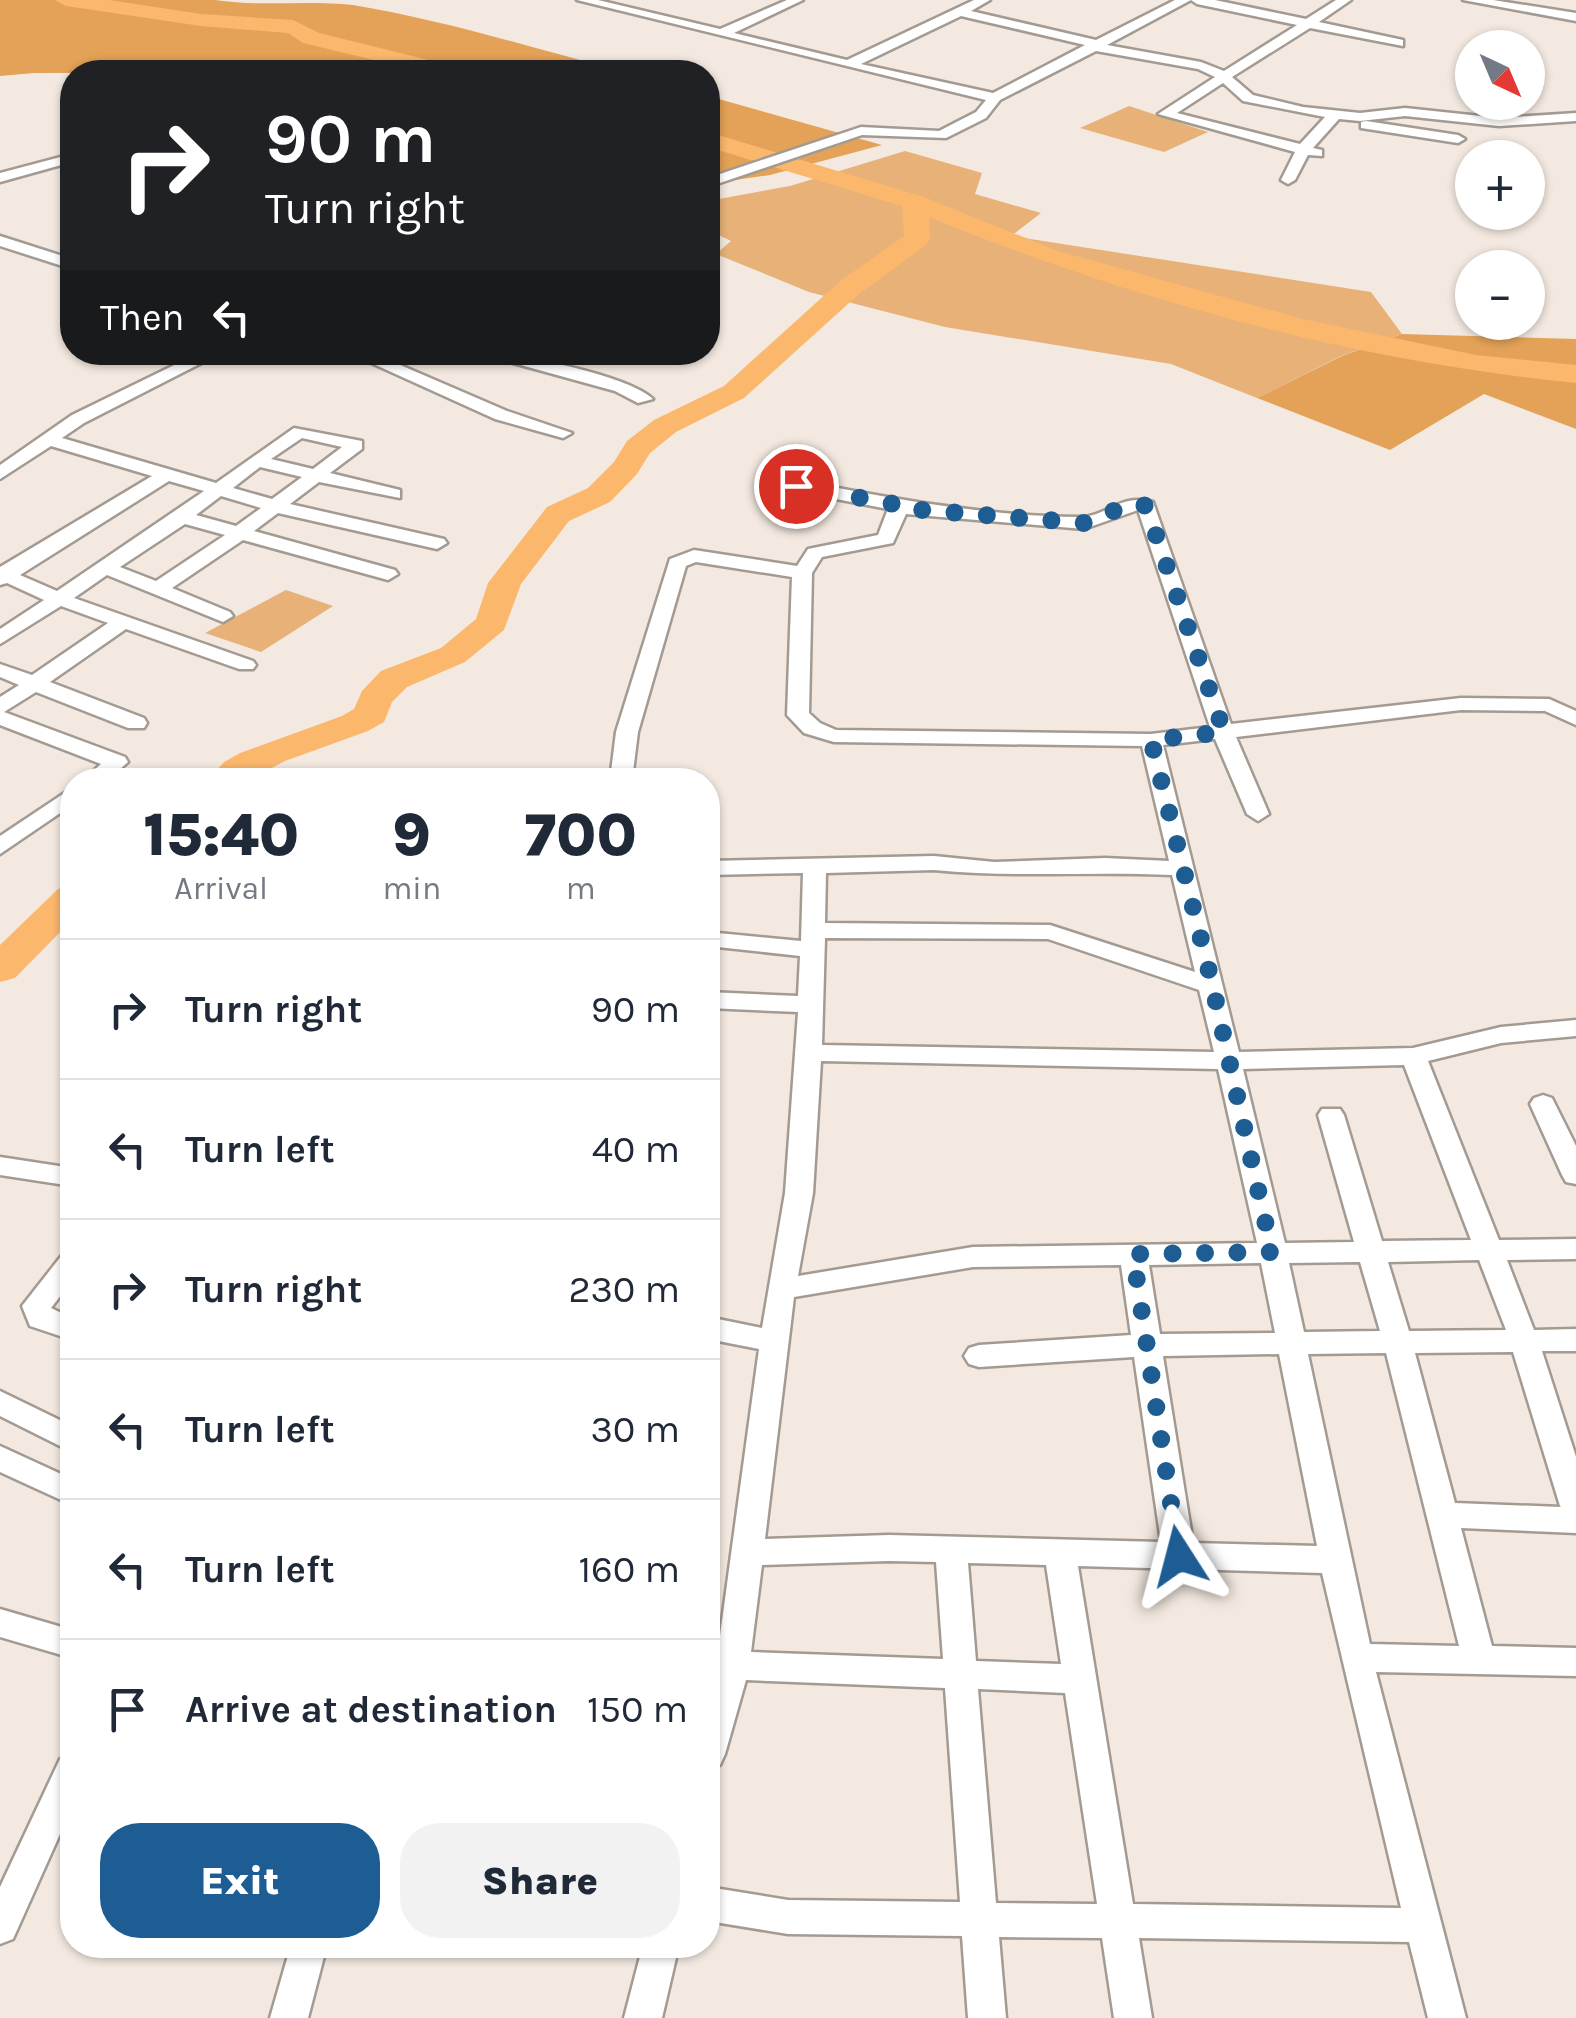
<!DOCTYPE html>
<meta charset="utf-8">
<style>
body{margin:0;font-family:Karla,sans-serif;background:#f2f2f3;color:#1f2937;height:100vh;display:flex;flex-direction:column;font-size:38px;white-space:nowrap}
*{box-sizing:border-box;margin:0}
p{font-size:32px;color:#747a83}
.icon{flex:none;width:55px;height:55px;fill:none;stroke:currentColor;stroke-width:2;stroke-linecap:round;stroke-linejoin:round}
.map{position:relative;flex:1;overflow:hidden}
.panel{position:absolute;left:60px;top:768px;width:660px;height:1190px;display:flex;flex-direction:column;background:#fff;border-radius:40px;box-shadow:0 2px 8px #0004}
.panel>*{flex:none}
.hud{position:absolute;left:60px;top:60px;width:660px;height:305px;border-radius:40px;box-shadow:0 2px 8px #0004;background:#202124;color:#fff;overflow:hidden}
.needle{width:65px;rotate:136deg}
.buttons{position:absolute;left:1455px;top:30px;display:grid;gap:20px}
.buttons a{display:grid;place-items:center;width:90px;height:90px;border-radius:50%;background:#fff;box-shadow:0 2px 8px #0004;font-size:50px}
.pin{position:absolute;display:grid;place-items:center;width:85px;height:85px;color:#fff;margin:-42px;border:5px solid #fff;border-radius:50%;box-shadow:0 2px 10px #0007}
.me{position:absolute;width:110px;margin:-55px;rotate:351deg;stroke-linejoin:round;filter:drop-shadow(0 0 8px #0008)}
.turn{display:flex;align-items:center;gap:35px;height:210px;padding:0 40px;font-size:45px}
.turn .icon{width:130px;height:130px;stroke-width:2.5}
.turn b{display:block;font-size:70px;line-height:85px}
.then{display:flex;align-items:center;height:95px;padding:0 40px;background:#0003;gap:20px;font-size:38px}
.eta{display:flex;justify-content:space-evenly;align-items:center;height:170px;text-align:center}
.eta b{font-size:60px;font-weight:800;line-height:70px}
.button{display:flex;gap:20px;margin-top:auto;padding:20px 40px}
.button a{flex:1;height:115px;border-radius:40px;background:#1d5d93;color:#fff;font-size:40px;font-weight:800;line-height:115px;text-align:center}
.button a+a{background:#f2f2f3;color:#1f2937}
ul{padding:0;list-style:none}
li{display:flex;align-items:center;gap:30px;height:140px;padding:0 40px;border-top:2px solid #e0e1e3}
li div{flex:1}
li b{display:block;font-size:38px}
li em{font-style:normal}
.map>svg:first-child{display:block}
.green{fill:#e7b177}
.forest{fill:#e3a257}
.lines{fill:none;stroke-linecap:round;stroke-linejoin:round}
.river{fill:#fbb86d;fill-rule:evenodd}
.minor-casing{stroke:#a39a92;stroke-width:5}
.minor{fill:#fff;fill-rule:evenodd}
.route{stroke:#1d5d93;stroke-width:18;stroke-dasharray:0 32.4}
</style>
<div class="map">
<svg width="1576" height="2018" viewBox="0 0 1576 2018">
<rect width="100%" height="100%" fill="#f3e9e0"/>
<g class="green">
<path d="M 1129,106 L 1208,132 L 1164,152 L 1080,128 Z"/>
<path d="M 905,151 L 982,173 L 975,194 L 1041,213 L 1011,236 L 1371,292 L 1402,334 L 1341,356 L 1257,398 L 1171,364 L 945,327 L 809,292 L 716,254 L 731,241 L 708,230 L 708,201 L 790,186 Z"/>
<path d="M 286,590 L 333,606 L 261,652 L 205,633 Z"/>
</g>
<g class="forest">
<path d="M 0,0 L 215,0 C 260,7 306,0 353,5 C 443,20 534,48 623,72 L 34,73 L 0,76 Z"/>
<path d="M 708,96 L 882,145 L 770,175 L 708,184 Z"/>
<path d="M 1402,334 L 1576,339 L 1576,429 L 1484,394 L 1390,450 L 1257,398 L 1342,356 Z"/>
</g>
<g class="lines">
<g class="river">
<path d="M 55,0 L 109,0 L 201,14 L 293,20 L 319,33 L 457,67 L 460,72 L 424,72 L 303,43 L 288,33 L 201,26 L 66,6 Z"/>
<path d="M 708,132 L 924,197 L 1058,251 L 1303,319 L 1476,355 L 1576,365 L 1576,383 C 1355,361 1134,301 929,217 L 930,239 L 926,245 L 859,294 L 744,398 L 676,432 L 650,453 L 637,474 L 610,502 L 569,521 L 521,584 L 504,630 L 465,662 L 407,687 L 392,702 L 384,722 L 368,731 L 285,761 L 249,780 L 208,780 L 224,762 L 240,753 L 342,716 L 354,709 L 362,691 L 381,671 L 441,648 L 476,619 L 488,583 L 547,507 L 588,488 L 614,462 L 627,441 L 654,420 L 724,386 L 839,282 L 904,236 L 902,206 L 708,147 Z"/>
<path d="M 72,886 L 72,920 L 15,978 L 0,982 L 0,945 L 58,889 Z"/>
</g>
<defs>
<g id="minor">
<path d="M 577,0 L 598,0 L 720,29 L 787,0 L 803,0 L 734,33 L 847,60 L 974,0 L 990,0 L 971,11 L 1096,40 L 1175,0 L 1215,0 L 1306,19 L 1336,0 L 1351,0 L 1319,22 L 1403,40 L 1403,46 L 1310,28 L 1232,77 L 1253,95 L 1303,107 L 1360,113 L 1405,108 L 1499,118 L 1576,113 L 1576,121 L 1499,126 L 1405,116 L 1360,121 L 1339,119 L 1313,148 L 1322,150 L 1322,156 L 1308,155 L 1295,180 L 1288,184 L 1281,180 L 1295,152 L 1158,114 L 1215,77 L 1198,69 L 1096,51 L 1000,100 L 986,118 L 946,138 L 862,135 L 708,187 L 708,178 L 861,127 L 939,131 L 976,112 L 986,100 ZM 1191,0 L 1197,4 L 1297,25 L 1224,71 L 1201,62 L 1107,45 ZM 961,16 L 1085,45 L 993,93 L 861,64 ZM 1223,83 L 1243,101 L 1325,117 L 1300,144 L 1177,113 Z"/>
<path d="M 1463,0 L 1493,0 L 1576,13 L 1576,21 Z"/>
<path d="M 1366,121 L 1458,135 L 1465,139 L 1458,143 L 1361,128 L 1361,122 Z"/>
<path d="M 72,154 L 72,162 L 0,182 L 0,173 Z"/>
<path d="M 0,236 L 72,259 L 72,269 L 0,246 Z"/>
<path d="M 201,352 L 223,352 L 84,423 L 62,438 L 216,483 L 294,428 L 362,441 L 362,449 L 330,473 L 400,490 L 400,498 L 319,482 L 290,504 L 444,539 L 447,543 L 437,549 L 278,513 L 254,531 L 395,570 L 398,574 L 388,580 L 243,540 L 172,588 L 230,612 L 233,616 L 223,622 L 107,575 L 74,598 L 253,661 L 256,665 L 253,669 L 239,669 L 126,629 L 50,682 L 144,718 L 147,723 L 144,728 L 128,728 L 36,692 L 4,712 L 125,757 L 128,762 L 108,780 L 83,780 L 101,764 L 0,725 L 0,697 L 19,685 L 0,677 L 0,664 L 32,675 L 108,623 L 61,606 L 0,644 L 0,629 L 44,600 L 7,583 L 0,585 L 0,567 L 152,476 L 51,446 L 0,479 L 0,465 L 72,415 ZM 302,438 L 342,447 L 313,469 L 271,459 ZM 260,467 L 302,477 L 272,499 L 233,488 ZM 169,481 L 204,491 L 57,591 L 20,575 ZM 221,496 L 261,508 L 236,526 L 196,515 ZM 185,524 L 225,535 L 156,581 L 120,567 Z"/>
<path d="M 347,352 L 370,352 L 507,411 L 572,433 L 563,438 L 495,419 Z"/>
<path d="M 473,352 C 511,352 626,374 653,399 L 638,403 L 615,391 Z"/>
<path d="M 796,480 C 890,498 983,516 1079,517 C 1108,517 1118,493 1153,502 L 1231,724 L 1461,698 L 1549,699 L 1576,711 L 1576,725 L 1545,711 L 1461,710 L 1236,737 L 1269,814 L 1258,821 L 1247,814 L 1215,739 L 1163,745 L 1239,1052 L 1413,1048 L 1501,1027 L 1576,1020 L 1576,1036 L 1501,1043 L 1428,1061 L 1499,1240 L 1576,1239 L 1576,1259 L 1507,1260 L 1534,1330 L 1576,1329 L 1576,1351 L 1542,1351 L 1576,1457 L 1576,1533 L 1461,1528 L 1492,1646 L 1576,1648 L 1576,1676 L 1376,1672 L 1466,2018 L 1428,2018 L 1409,1942 L 1139,1938 L 1152,2018 L 1114,2018 L 1102,1938 L 999,1937 L 1006,2018 L 968,2018 L 962,1936 L 788,1934 L 708,1921 L 708,1887 L 788,1900 L 960,1902 L 945,1688 L 746,1680 L 725,1754 L 720,1765 L 708,1769 L 708,1696 L 716,1665 L 759,1349 L 708,1339 L 708,1317 L 762,1328 L 785,1193 L 798,1012 L 708,1008 L 708,992 L 798,996 L 800,956 L 708,946 L 708,932 L 801,941 L 803,873 L 708,875 L 708,861 L 934,856 L 994,862 L 1105,858 L 1169,861 L 1142,746 L 834,742 L 804,733 L 787,715 L 792,577 L 696,562 L 686,566 L 638,732 L 632,780 L 610,780 L 616,732 L 670,559 L 694,550 L 797,566 L 808,549 L 878,535 L 888,509 L 789,490 L 789,482 ZM 1138,510 L 1210,727 L 1151,734 L 836,730 L 820,723 L 809,713 L 812,573 L 822,557 L 893,543 L 906,514 L 1084,529 ZM 934,870 C 1013,878 1092,871 1172,875 L 1195,972 L 1050,925 L 825,923 L 826,873 ZM 825,938 L 1048,939 L 1199,990 L 1214,1052 L 822,1045 ZM 821,1061 L 1218,1069 L 1257,1243 L 973,1247 L 798,1276 L 813,1193 ZM 1404,1065 L 1471,1240 L 1382,1241 L 1344,1115 L 1340,1109 L 1322,1109 L 1318,1115 L 1354,1242 L 1285,1243 L 1243,1069 ZM 1479,1260 L 1506,1330 L 1409,1331 L 1388,1262 ZM 1360,1262 L 1380,1331 L 1304,1332 L 1289,1263 ZM 1261,1263 L 1275,1333 L 1160,1334 L 1149,1265 ZM 1121,1265 L 1131,1335 L 979,1345 L 969,1348 L 964,1356 L 969,1364 L 979,1367 L 1134,1357 L 1161,1542 L 889,1535 L 765,1539 L 794,1297 L 973,1267 ZM 1513,1352 L 1560,1506 L 1561,1507 L 1455,1503 L 1415,1353 ZM 1386,1353 L 1459,1646 L 1370,1644 L 1308,1354 ZM 1279,1354 L 1317,1546 L 1193,1543 L 1163,1356 ZM 889,1561 L 936,1562 L 943,1659 L 751,1652 L 762,1565 ZM 968,1563 L 1046,1565 L 1061,1664 L 976,1661 ZM 1078,1566 L 1322,1573 L 1401,1908 L 1133,1904 ZM 978,1689 L 1065,1693 L 1097,1904 L 996,1903 Z"/>
<path d="M 72,788 L 72,805 L 0,854 L 0,836 Z"/>
<path d="M 1543,1095 L 1552,1098 L 1576,1146 L 1576,1184 L 1566,1182 L 1562,1175 L 1530,1104 L 1534,1098 Z"/>
<path d="M 0,1157 L 72,1168 L 72,1186 L 0,1175 Z"/>
<path d="M 72,1252 L 72,1281 L 51,1308 L 72,1318 L 72,1340 L 30,1326 L 22,1306 L 62,1255 Z"/>
<path d="M 0,1391 L 72,1426 L 72,1452 L 0,1416 Z"/>
<path d="M 0,1446 L 72,1479 L 72,1505 L 0,1472 Z"/>
<path d="M 0,1609 L 72,1630 L 72,1658 L 0,1637 Z"/>
<path d="M 72,1755 L 72,1807 L 13,1939 L 0,1944 L 0,1887 L 60,1759 Z"/>
<path d="M 291,1945 L 327,1945 L 308,2018 L 270,2018 Z"/>
<path d="M 643,1945 L 679,1945 L 662,2018 L 624,2018 Z"/>
</g>
</defs>
<use href="#minor" class="minor-casing"/>
<use href="#minor" class="minor"/>
</g>
<g class="lines">
<path class="route" d="M 796,486 L 894,504 L 898,508 L 1084,523 C 1106,520 1125,497 1146,506 L 1224,732 L 1151,740 L 1210,975 L 1272,1252 L 1133,1254 L 1179,1556"/>
</g>
</svg>
<div class="buttons">
<a><svg class="needle" viewBox="-14 -14 28 28"><path d="M0-13l5 13h-10z" fill="#e53935"/><path d="M0 13l5-13h-10z" fill="#747a83"/></svg></a>
<a>+</a>
<a>−</a>
</div>
<div class="pin" style="left:796px;top:486px;background:#d93025"><svg class="icon" aria-label="arrive" viewBox="0 0 24 24"><path d="M6 21V4h12l-3 4 3 4H6"/></svg></div>
<svg class="me" style="left:1179px;top:1556px" viewBox="-20 -20 40 40"><path d="M0-17L14 15 0 8-14 15z" fill="#1d5d93" stroke="#fff" stroke-width="4"/></svg>
<div class="hud">
<div class="turn"><svg class="icon" aria-label="right" viewBox="0 0 24 24"><path d="M7 20v-9h11M14 6l5 5-5 5"/></svg><div><b>90 m</b>Turn right</div></div>
<div class="then">Then<svg class="icon" aria-label="left" viewBox="0 0 24 24"><path d="M17 20v-9H6M10 6l-5 5 5 5"/></svg></div>
</div>
<section class="panel">
<div class="eta">
<div><b>15:40</b><p>Arrival</p></div>
<div><b>9</b><p>min</p></div>
<div><b>700</b><p>m</p></div>
</div>
<ul>
<li><svg class="icon" aria-label="right" viewBox="0 0 24 24"><path d="M7 20v-9h11M14 6l5 5-5 5"/></svg><div><b>Turn right</b></div><em>90 m</em></li>
<li><svg class="icon" aria-label="left" viewBox="0 0 24 24"><path d="M17 20v-9H6M10 6l-5 5 5 5"/></svg><div><b>Turn left</b></div><em>40 m</em></li>
<li><svg class="icon" aria-label="right" viewBox="0 0 24 24"><path d="M7 20v-9h11M14 6l5 5-5 5"/></svg><div><b>Turn right</b></div><em>230 m</em></li>
<li><svg class="icon" aria-label="left" viewBox="0 0 24 24"><path d="M17 20v-9H6M10 6l-5 5 5 5"/></svg><div><b>Turn left</b></div><em>30 m</em></li>
<li><svg class="icon" aria-label="left" viewBox="0 0 24 24"><path d="M17 20v-9H6M10 6l-5 5 5 5"/></svg><div><b>Turn left</b></div><em>160 m</em></li>
<li><svg class="icon" aria-label="arrive" viewBox="0 0 24 24"><path d="M6 21V4h12l-3 4 3 4H6"/></svg><div><b>Arrive at destination</b></div><em>150 m</em></li>
</ul>
<div class="button"><a>Exit</a><a>Share</a></div>
</section>
</div>
